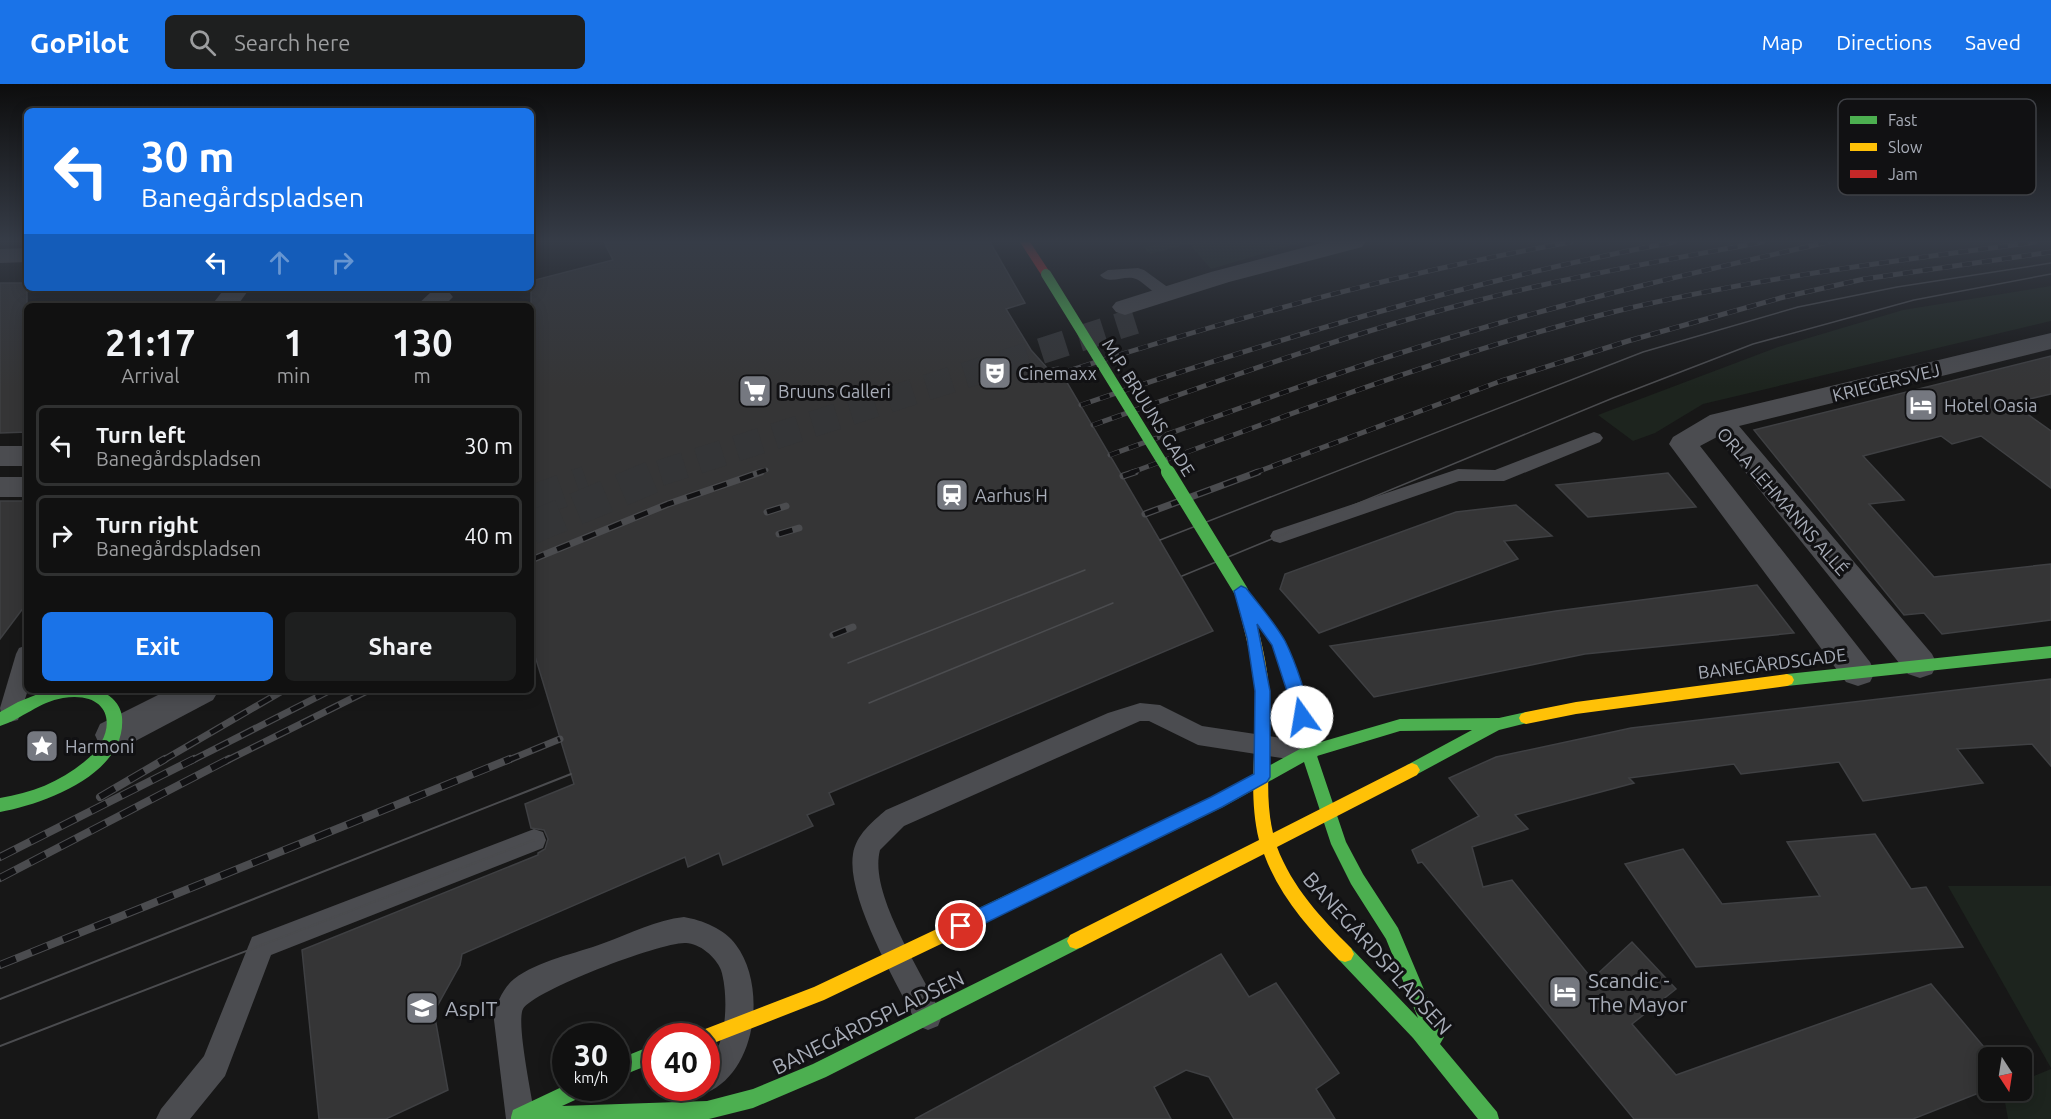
<!DOCTYPE html>
<meta charset="utf-8">
<style>
body{margin:0;font-family:Ubuntu,sans-serif;background:#1e1f1f;color:#f1f3f6;height:100vh;display:flex;flex-direction:column;font-size:22px;white-space:nowrap}
*{box-sizing:border-box;margin:0}
p{font-size:20px;color:#9c9d9f}
.icon{flex:none;width:33px;height:33px;fill:none;stroke:currentColor;stroke-width:2;stroke-linecap:round;stroke-linejoin:round}
.map{position:relative;flex:1;overflow:hidden}
.panel{position:absolute;left:24px;top:219px;width:510px;height:390px;display:flex;flex-direction:column;background:#111;border-radius:9px;box-shadow:0 3px 15px #0003,0 0 0 2px #303131}
.panel>*{flex:none}
.hud{position:absolute;left:24px;top:24px;width:510px;height:183px;border-radius:9px;box-shadow:0 3px 15px #0003,0 0 0 2px #303131;background:#1a73e8;color:#fff;overflow:hidden}
.needle{width:39px;rotate:168deg}
.tools{position:absolute;left:1978px;top:963px;display:grid;gap:12px}
.tools a{display:grid;place-items:center;width:54px;height:54px;border-radius:9px;background:#111;box-shadow:0 3px 15px #0003,0 0 0 2px #303131;font-size:30px}
.speed{position:absolute;left:552px;top:939px;display:flex;gap:12px;font-size:30px;font-weight:700;text-align:center}
.speed>*{display:grid;place-content:center;width:78px;height:78px;border-radius:50%;background:#111;box-shadow:0 3px 15px #0003,0 0 0 2px #303131;line-height:1}
.speed small{font-size:15px;font-weight:400}
.speed .limit{border:9px solid #d22;background:#fff;color:#111}
.pin{position:absolute;display:grid;place-items:center;width:51px;height:51px;color:#fff;margin:-26px;border:3px solid #fff;border-radius:50%;box-shadow:0 2px 6px #0007}
.me{position:absolute;width:66px;margin:-33px;rotate:347deg;stroke-linejoin:round;filter:drop-shadow(0 0 4px #0008)}
.turn{display:flex;align-items:center;gap:21px;height:126px;padding:0 18px;font-size:27px}
.turn .icon{width:78px;height:78px;stroke-width:2.5}
.turn b{display:block;font-size:42px;line-height:51px}
.lanes{display:flex;align-items:center;height:57px;padding:0 18px;background:#0003;justify-content:center;gap:30px;direction:ltr}
.lanes .off{opacity:.35}
.eta{display:flex;justify-content:space-evenly;align-items:center;height:102px;text-align:center}
.eta b{font-size:36px;font-weight:600;line-height:42px}
.button{display:flex;gap:12px;margin-top:auto;padding:12px 18px}
.button a{flex:1;height:69px;border-radius:9px;background:#1a73e8;color:#fff;font-size:24px;font-weight:600;line-height:69px;text-align:center}
.button a+a{background:#1e1f1f;color:#f1f3f6}
ul{padding:0;list-style:none}
li{display:flex;align-items:center;gap:18px;height:81px;margin:0 12px 9px;padding:0 6px;border:3px solid #303131;border-radius:9px}
li div{flex:1}
li b{display:block;font-size:22px}
li em{font-style:normal}
header{display:flex;align-items:center;gap:36px;box-sizing:border-box;height:84px;padding:0 30px;background:#1a73e8;color:#fff}
header strong{font-size:28px}
nav{display:flex;gap:33px;margin-inline-start:auto;font-size:21px}
.search{width:420px;height:54px;background:#1e1f1f;display:flex;align-items:center;gap:15px;box-sizing:border-box;padding:0 21px;border-radius:9px;color:#9c9d9f;font-size:22px}
.map>svg:first-child{display:block}
.green{fill:#1d241e}
.building{fill:#353536;stroke:#3f4043;stroke-width:1.5}
.lines{fill:none;stroke-linecap:round;stroke-linejoin:round}
.street-tunnel-far1{stroke:#343537;stroke-width:26;stroke-dasharray:26 14;stroke-linecap:butt}
.street-tunnel{stroke:#343537;stroke-width:33;stroke-dasharray:33 16;stroke-linecap:butt}
.lane{fill:#4b4c50;fill-rule:evenodd}
.street{fill:#4b4c50;fill-rule:evenodd}
.fast{fill:#4caf50;fill-rule:evenodd}
.slow{fill:#ffc107;fill-rule:evenodd}
.jam{fill:#c62828;fill-rule:evenodd}
.tram-far1{stroke:#4b4c4f;stroke-width:1.5}
.tram{stroke:#4b4c4f;stroke-width:2}
.rail-far2-casing{stroke:#4b4c4f;stroke-width:5}
.rail-far1-casing{stroke:#4b4c4f;stroke-width:7}
.rail-casing{stroke:#4b4c4f;stroke-width:8}
.rail-far2{stroke:#111113;stroke-width:4;stroke-dasharray:10;stroke-linecap:butt}
.rail-far1{stroke:#111113;stroke-width:4.5;stroke-dasharray:14;stroke-linecap:butt}
.rail{stroke:#111113;stroke-width:6;stroke-dasharray:17;stroke-linecap:butt}
.fast-bridge-far1{stroke:#4caf50;stroke-width:10}
.fast-bridge{stroke:#4caf50;stroke-width:14}
.route{fill:#1a73e8;stroke:#114b97;stroke-width:1.5}
.labels{text-anchor:middle;dominant-baseline:central;stroke-width:6;stroke-linejoin:round;paint-order:stroke}
.poi-label{font-size:18px;fill:#a8adb8;stroke:#111113;text-anchor:start}
.street-label{font-size:18px;fill:#a8adb8;stroke:#111113}
.near-street-label{font-size:21px;fill:#a8adb8;stroke:#111113}
.near-poi-label{font-size:21px;fill:#a8adb8;stroke:#111113;text-anchor:start}
.key{fill:#111113;stroke:#3e4045;stroke-width:1.5}
.key-label{font-size:16px;fill:#a8adb8}
</style>
<header>
<strong>GoPilot</strong>
<div class="search"><svg class="icon" aria-label="search" viewBox="0 0 24 24"><circle cx="10" cy="10" r="6"/><path d="M15 15l6 6"/></svg>Search here</div>
<nav><a>Map</a><a>Directions</a><a>Saved</a></nav>
</header>
<div class="map">
<svg width="2051" height="1035" viewBox="0 0 2051 1035">
<rect width="100%" height="100%" fill="#171717"/>
<g class="green">
<path d="M 1168,158 L 1303,158 L 1211,185 L 1189,160 L 1150,170 L 1143,163 Z"/>
<path d="M 2051,202 L 2051,237 L 1703,320 L 1655,349 L 1633,357 L 1598,331 L 1778,263 L 1903,226 Z"/>
<path d="M 1948,802 L 2051,802 L 2051,984 Z"/>
<path d="M 2051,985 L 2051,1035 L 2008,1035 L 2003,1007 L 2022,1006 L 2022,997 Z"/>
</g>
<g class="building">
<path d="M 604,158 L 990,158 L 1025,219 L 1006,225 L 1031,266 L 1048,285 L 1058,283 L 1213,547 L 829,709 L 834,720 L 807,731 L 813,742 L 723,781 L 719,769 L 688,783 L 685,773 L 462,870 L 460,881 L 434,928 L 448,1006 L 386,1035 L 319,1035 L 302,866 L 538,771 L 538,769 L 545,765 L 548,755 L 544,746 L 531,744 L 525,720 L 574,700 L 531,559 L 531,197 L 613,176 Z"/>
<path d="M 0,199 L 27,199 L 27,348 L 0,349 Z"/>
<path d="M 2051,272 L 2051,310 L 2012,319 L 2051,347 L 2051,404 L 1981,352 L 1952,360 L 1941,352 L 1863,372 L 1904,416 L 1869,420 L 1934,493 L 2051,480 L 2051,536 L 1942,550 L 1924,529 L 1904,531 L 1754,346 Z"/>
<path d="M 1668,389 L 1696,423 L 1588,433 L 1556,401 Z"/>
<path d="M 0,417 L 27,417 L 27,519 L 0,555 Z"/>
<path d="M 1516,421 L 1552,452 L 1504,457 L 1518,475 L 1319,549 L 1280,505 L 1285,490 L 1456,428 Z"/>
<path d="M 1757,501 L 1794,549 L 1585,570 L 1374,613 L 1330,562 L 1556,527 Z"/>
<path d="M 2051,595 L 2051,682 L 2032,660 L 1957,665 L 1983,699 L 1863,717 L 1839,678 L 1741,690 L 1734,680 L 1629,694 L 1634,699 L 1515,731 L 1528,745 L 1472,763 L 1483,803 L 1512,796 L 1592,895 L 1632,858 L 1676,905 L 1632,940 L 1676,991 L 1931,900 L 1989,969 L 1989,1005 L 1913,1035 L 1634,1035 L 1422,778 L 1418,779 L 1412,766 L 1479,732 L 1449,694 L 1496,673 L 1631,644 Z"/>
<path d="M 1875,750 L 1911,805 L 1926,803 L 1963,863 L 1696,883 L 1625,780 L 1683,765 L 1722,820 L 1820,812 L 1787,758 Z"/>
<path d="M 1221,870 L 1249,913 L 1276,899 L 1339,989 L 1316,1005 L 1335,1035 L 1234,1035 L 1209,993 L 1186,986 L 1154,1003 L 1171,1035 L 915,1035 Z"/>
</g>
<g class="lines">
<path class="street-tunnel-far1" d="M 660,389 L 1135,237"/>
<g class="street-tunnel">
<path d="M 531,418 L 587,398"/>
<path d="M 531,444 L 664,388"/>
</g>
<g class="lane">
<path d="M 1138,184 L 1144,186 L 1173,207 L 1175,210 L 1173,213 C 1157,217 1149,201 1136,195 C 1125,190 1109,202 1100,191 L 1108,186 Z"/>
<path d="M 1594,348 L 1600,350 L 1603,354 L 1600,358 L 1504,397 L 1459,397 L 1280,459 L 1273,457 L 1270,452 L 1273,447 L 1458,385 L 1495,386 Z"/>
<path d="M 27,561 L 28,606 L 18,636 L 10,638 L 2,636 L 0,624 L 16,570 L 19,564 Z"/>
<path d="M 1140,619 L 1160,621 L 1202,642 L 1308,658 L 1316,661 L 1320,668 L 1316,675 L 1308,678 L 1198,661 L 1149,637 L 1140,637 L 904,742 L 880,766 C 868,811 924,890 942,932 L 938,942 L 928,946 L 918,942 C 898,901 846,814 853,770 C 856,751 872,738 886,726 L 1108,629 Z"/>
<path d="M 534,745 L 543,748 L 546,756 L 543,764 L 271,871 L 225,992 L 190,1035 L 156,1035 L 161,1025 L 204,972 L 252,853 Z"/>
<path d="M 684,833 C 702,836 725,845 736,861 C 767,902 757,988 706,1009 L 696,1005 L 695,1004 L 706,1004 C 706,996 704,982 707,976 C 710,970 718,966 720,958 C 727,939 727,905 721,886 C 716,873 699,859 686,859 C 664,857 534,906 523,925 C 516,938 532,1014 535,1033 L 534,1035 L 506,1035 L 494,936 C 495,922 502,905 514,895 C 539,876 575,870 604,859 C 631,849 656,836 684,833 Z"/>
</g>
<g class="street">
<path d="M 1325,158 L 1366,158 L 1362,163 L 1229,198 L 1134,228 L 1125,231 L 1116,228 L 1112,223 L 1116,218 L 1211,188 Z"/>
<path d="M 27,164 L 27,178 L 0,179 L 0,165 Z"/>
<path d="M 225,204 L 250,204 L 237,222 L 211,222 Z"/>
<path d="M 440,205 L 449,208 L 453,213 L 444,222 L 416,222 L 431,208 Z"/>
<path d="M 2051,249 L 2051,265 L 1739,342 L 1932,570 L 1937,580 L 1932,590 L 1920,594 L 1908,590 L 1717,353 L 1700,362 L 1870,578 L 1875,588 L 1870,598 L 1858,602 L 1846,598 L 1669,360 L 1673,353 L 1710,331 Z"/>
<rect x="0" y="362" width="27" height="20"/>
<rect x="0" y="393" width="27" height="20"/>
<path d="M 168,606 L 219,606 L 213,616 L 126,662 L 113,666 L 100,662 L 95,651 L 100,640 Z"/>
</g>
<g class="fast">
<path d="M 1253,518 L 1258,519 L 1286,559 L 1306,616 L 1314,660 L 1400,635 L 1499,634 L 1526,628 L 1531,630 L 1533,634 L 1531,638 L 1499,646 L 1412,693 L 1407,691 L 1404,686 L 1407,681 L 1472,646 L 1400,647 L 1317,672 L 1346,758 L 1363,790 L 1398,844 L 1444,953 L 1440,960 L 1497,1028 L 1499,1035 L 1478,1035 L 1413,954 L 1339,876 L 1336,870 L 1339,864 L 1345,862 L 1351,864 L 1418,934 L 1386,855 L 1351,800 L 1331,760 L 1304,678 L 1223,723 L 966,848 L 960,850 L 954,848 L 952,842 L 954,836 L 1211,713 L 1300,665 C 1294,631 1290,593 1273,561 C 1266,548 1254,536 1246,523 L 1248,519 Z"/>
<path d="M 2051,562 L 2051,574 L 1787,602 L 1782,600 L 1780,596 L 1782,592 L 1787,590 Z"/>
<path d="M 48,606 C 63,606 85,602 99,607 C 111,610 121,621 122,633 C 127,690 44,720 0,728 L 0,714 C 31,709 60,698 84,678 C 119,651 115,606 63,614 C 39,618 22,635 0,642 L 0,628 L 18,618 Z"/>
<path d="M 1076,849 L 1082,851 L 1085,857 L 1082,863 L 826,993 L 753,1024 L 709,1035 L 511,1035 L 511,1033 L 513,1026 L 566,1001 L 566,1004 L 588,1004 L 586,1011 L 562,1022 L 707,1017 L 753,1005 L 813,980 Z"/>
<path d="M 656,960 L 656,978 L 616,994 L 616,976 Z"/>
</g>
<g class="slow">
<path d="M 1241,502 L 1248,507 C 1258,544 1269,581 1270,620 C 1272,662 1263,707 1273,749 L 1407,681 L 1412,679 L 1417,681 L 1420,686 L 1417,691 L 1277,763 C 1292,803 1321,834 1351,864 L 1354,870 L 1351,876 L 1345,878 L 1339,876 C 1308,844 1279,811 1264,770 L 1082,863 L 1076,865 L 1070,863 L 1067,857 L 1070,851 L 1259,756 C 1248,711 1256,666 1256,621 C 1255,582 1244,544 1234,507 Z"/>
<path d="M 1787,590 L 1792,592 L 1794,596 L 1792,600 L 1787,602 L 1576,630 L 1526,640 L 1521,638 L 1519,634 L 1521,630 L 1526,628 L 1576,618 Z"/>
<path d="M 960,834 L 966,836 L 968,842 L 966,848 L 824,916 L 706,962 L 706,952 L 697,952 L 700,947 L 814,903 Z"/>
</g>
<path class="jam" d="M 1020,158 L 1030,158 L 1051,190 L 1050,192 L 1042,192 Z"/>
<g class="tram-far1">
<path d="M 1160,456 L 1643,268 L 1798,223 L 1897,203 L 2051,179"/>
<path d="M 1182,492 L 1613,314 L 1753,260 L 1914,216 L 2051,190"/>
<path d="M 848,579 L 1085,486"/>
<path d="M 869,619 L 1113,519"/>
</g>
<g class="tram">
<path d="M 0,915 L 571,690"/>
<path d="M 0,962 L 534,756"/>
</g>
<defs>
<g id="rail-far2">
<path d="M 1062,289 C 1229,235 1398,189 1571,158"/>
<path d="M 1081,321 C 1276,255 1471,196 1674,158"/>
<path d="M 1093,341 C 1216,298 1338,253 1464,220 C 1562,194 1662,177 1762,158"/>
<path d="M 1110,371 C 1227,329 1343,285 1462,250 C 1583,214 1705,186 1828,158"/>
<path d="M 757,389 L 766,386"/>
<path d="M 1130,389 C 1291,330 1451,268 1617,227 C 1755,194 1895,177 2035,158"/>
<path d="M 1254,389 L 1501,297 L 1628,257 L 1784,213 L 1864,195 L 2051,168"/>
</g>
<g id="rail-far1">
<path d="M 1123,392 L 1135,388"/>
<path d="M 767,428 L 786,422"/>
<path d="M 1145,430 L 1258,388"/>
<path d="M 779,450 L 799,444"/>
<path d="M 531,476 L 668,420 L 761,388"/>
<path d="M 833,551 L 853,543"/>
<path d="M 162,677 L 284,606"/>
<path d="M 191,677 L 331,606"/>
<path d="M 226,677 L 369,606"/>
<path d="M 506,677 L 560,655"/>
</g>
<g id="rail">
<path d="M 100,713 L 165,675"/>
<path d="M 0,773 L 194,675"/>
<path d="M 0,794 L 229,675"/>
<path d="M 0,881 L 510,675"/>
</g>
</defs>
<use href="#rail-far2" class="rail-far2-casing"/>
<use href="#rail-far1" class="rail-far1-casing"/>
<use href="#rail" class="rail-casing"/>
<use href="#rail-far2" class="rail-far2"/>
<use href="#rail-far1" class="rail-far1"/>
<use href="#rail" class="rail"/>
<path class="fast-bridge-far1" d="M 1046,190 L 1169,389"/>
<path class="fast-bridge" d="M 1168,388 L 1241,507"/>
</g>
<linearGradient id="sky" x2="0" y2="1"><stop stop-color="#0d0d0d"/><stop offset="0.52" stop-color="#363c47"/><stop offset="1" stop-color="#363c47" stop-opacity="0"/></linearGradient>
<rect width="2051" height="303" fill="url(#sky)"/>
<path class="route" d="M 1241,502 L 1246,504 C 1259,521 1275,539 1285,557 C 1292,571 1314,625 1307,638 L 1297,638 L 1272,561 L 1257,540 L 1270,607 L 1270,693 L 1267,698 L 1222,723 L 967,848 L 961,850 L 955,848 L 952,842 L 955,836 L 1211,713 L 1254,690 L 1255,607 L 1247,554 L 1234,507 Z"/>
<defs>
<symbol id="theatre-square" viewBox="-11 -11 22 22"><rect x="-9" y="-9" width="18" height="18" rx="4" fill="#757880" stroke="#111113"/><path d="M-5-5.5Q0-4 5-5.5V0Q5 5 0 6Q-5 5-5 0ZM-3.3-2.5H-1v1.5H-3.3ZM1-2.5H3.3v1.5H1ZM-2.8 1Q0 5.5 2.8 1Z" fill="#fff"/></symbol>
<symbol id="supermarket-square" viewBox="-11 -11 22 22"><rect x="-9" y="-9" width="18" height="18" rx="4" fill="#757880" stroke="#111113"/><path d="M-6-5.5h2.5l.6 2H6L4.5 2H-2.5L-4.4-4H-6ZM-1.5 3.2a1.3 1.3 0 1 0 .1 0ZM3 3.2a1.3 1.3 0 1 0 .1 0Z" fill="#fff"/></symbol>
<symbol id="hotel-square" viewBox="-11 -11 22 22"><rect x="-9" y="-9" width="18" height="18" rx="4" fill="#757880" stroke="#111113"/><path d="M-6-4.5h1.5V1H6V5H4.5V3h-9V5H-6ZM-4 0a1.8 1.8 0 1 1 3.6 0ZM.5 0V-2.5h3Q6-2.5 6 0Z" fill="#fff"/></symbol>
<symbol id="station-square" viewBox="-11 -11 22 22"><rect x="-9" y="-9" width="18" height="18" rx="4" fill="#757880" stroke="#111113"/><path d="M-3-6H3Q5-6 5-4V2Q5 4 3 4L4.5 6H3L1.5 4h-3L-3 6H-4.5L-3 4Q-5 4-5 2V-4Q-5-6-3-6ZM-3.5-4v3h7v-3ZM-3.5 1v1.5H-2V1ZM2 1v1.5H3.5V1Z" fill="#fff"/></symbol>
<symbol id="sight-square" viewBox="-11 -11 22 22"><rect x="-9" y="-9" width="18" height="18" rx="4" fill="#757880" stroke="#111113"/><path d="M0-6L1.8-2.2L6-1.7L2.9 1.2L3.7 5.4L0 3.3L-3.7 5.4L-2.9 1.2L-6-1.7L-1.8-2.2Z" fill="#fff"/></symbol>
<symbol id="school-square" viewBox="-11 -11 22 22"><rect x="-9" y="-9" width="18" height="18" rx="4" fill="#757880" stroke="#111113"/><path d="M0-5L7-2L0 1L-7-2ZM-4 1L0 2.5L4 1V4Q0 6-4 4Z" fill="#fff"/></symbol>
</defs>
<g fill-rule="evenodd">
<use href="#theatre-square" x="976" y="270" width="38" height="38"/>
<use href="#supermarket-square" x="736" y="288" width="38" height="38"/>
<use href="#hotel-square" x="1902" y="302" width="38" height="38"/>
<use href="#station-square" x="933" y="392" width="38" height="38"/>
<use href="#sight-square" x="23" y="643" width="38" height="38"/>
<use href="#hotel-square" x="1546" y="889" width="38" height="38"/>
<use href="#school-square" x="403" y="905" width="38" height="38"/>
</g>
<g class="labels">
<g class="poi-label">
<text x="1018" y="289">Cinemaxx</text>
<text x="778" y="307">Bruuns Galleri</text>
<text x="1944" y="321">Hotel Oasia</text>
<text x="975" y="411">Aarhus H</text>
<text x="65" y="662">Harmoni</text>
</g>
<g class="street-label">
<text transform="translate(1886 298) rotate(-14)">KRIEGERSVEJ</text>
<text transform="translate(1149 323) rotate(58)">M.P. BRUUNS GADE</text>
<text transform="translate(1783 417) rotate(49)">ORLA LEHMANNS ALLÉ</text>
<text transform="translate(1772 579) rotate(-7)">BANEGÅRDSGADE</text>
</g>
<g class="near-street-label">
<text transform="translate(1378 869) rotate(48)">BANEGÅRDSPLADSEN</text>
<text transform="translate(868 938) rotate(-26)">BANEGÅRDSPLADSEN</text>
</g>
<g class="near-poi-label">
<text x="1588" y="896">Scandic -<tspan x="1588" dy="24">The Mayor</tspan></text>
<text x="445" y="924">AspIT</text>
</g>
</g>
<rect x="1838" y="15" width="198" height="96" rx="9" class="key"/>
<rect x="1850" y="32" width="27" height="8" fill="#4caf50"/>
<rect x="1850" y="59" width="27" height="8" fill="#ffc107"/>
<rect x="1850" y="86" width="27" height="8" fill="#c62828"/>
<g class="key-label">
<text x="1888" y="42">Fast</text>
<text x="1888" y="69">Slow</text>
<text x="1888" y="96">Jam</text>
</g>
</svg>
<div class="tools">
<a><svg class="needle" viewBox="-14 -14 28 28"><path d="M0-13l5 13h-10z" fill="#e53935"/><path d="M0 13l5-13h-10z" fill="#9c9d9f"/></svg></a>
</div>
<div class="speed"><div>30<small>km/h</small></div><div class="limit">40</div></div>
<div class="pin" style="left:961px;top:842px;background:#d93025"><svg class="icon" aria-label="arrive" viewBox="0 0 24 24"><path d="M6 21V4h12l-3 4 3 4H6"/></svg></div>
<svg class="me" style="left:1302px;top:633px" viewBox="-20 -20 40 40"><circle r="19" fill="#fff"/><path d="M0-13L10 11 0 6-10 11z" fill="#1a73e8"/></svg>
<div class="hud">
<div class="turn"><svg class="icon" aria-label="left" viewBox="0 0 24 24"><path d="M17 20v-9H6M10 6l-5 5 5 5"/></svg><div><b>30 m</b>Banegårdspladsen</div></div>
<div class="lanes"><svg class="icon" aria-label="left" viewBox="0 0 24 24"><path d="M17 20v-9H6M10 6l-5 5 5 5"/></svg><svg class="icon off" aria-label="ahead" viewBox="0 0 24 24"><path d="M12 20V5M6 11l6-6 6 6"/></svg><svg class="icon off" aria-label="right" viewBox="0 0 24 24"><path d="M7 20v-9h11M14 6l5 5-5 5"/></svg></div>
</div>
<section class="panel">
<div class="eta">
<div><b>21:17</b><p>Arrival</p></div>
<div><b>1</b><p>min</p></div>
<div><b>130</b><p>m</p></div>
</div>
<ul>
<li><svg class="icon" aria-label="left" viewBox="0 0 24 24"><path d="M17 20v-9H6M10 6l-5 5 5 5"/></svg><div><b>Turn left</b><p>Banegårdspladsen</p></div><em>30 m</em></li>
<li><svg class="icon" aria-label="right" viewBox="0 0 24 24"><path d="M7 20v-9h11M14 6l5 5-5 5"/></svg><div><b>Turn right</b><p>Banegårdspladsen</p></div><em>40 m</em></li>
</ul>
<div class="button"><a>Exit</a><a>Share</a></div>
</section>
</div>
